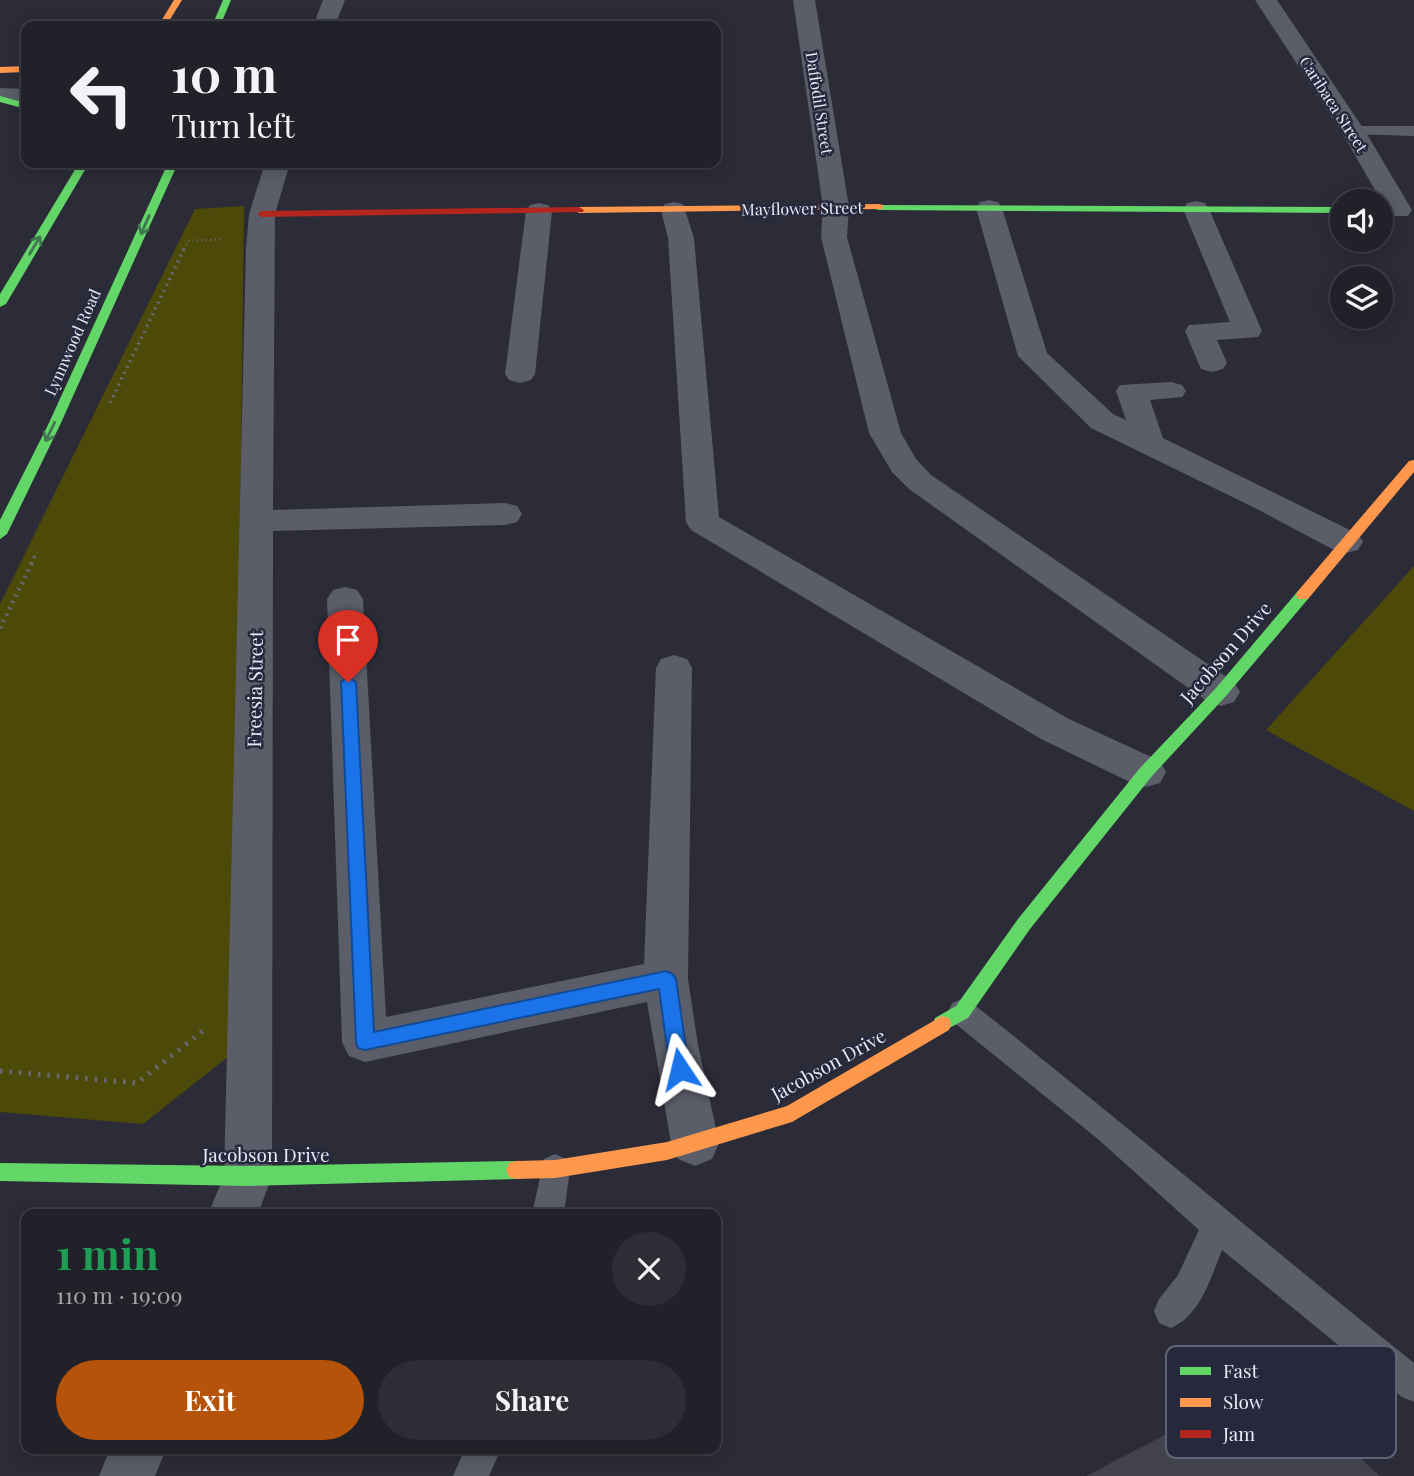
<!DOCTYPE html>
<meta charset="utf-8">
<style>
body{margin:0;font-family:"Playfair Display",serif;background:#2d2e35;color:#f1f3f6;height:100vh;display:flex;flex-direction:column;font-size:26px;white-space:nowrap}
*{box-sizing:border-box;margin:0}
p{font-size:23px;color:#a2a3a8}
.icon{flex:none;width:38px;height:38px;fill:none;stroke:currentColor;stroke-width:2;stroke-linecap:round;stroke-linejoin:round}
.map{position:relative;flex:1;overflow:hidden}
.details{position:absolute;left:21px;top:1209px;width:700px;height:245px;display:flex;flex-direction:column;background:#202129;border-radius:14px;box-shadow:0 4px 18px #0003,0 0 0 2px #3d3e46}
.details>*{flex:none}
.top-card{position:absolute;left:21px;top:21px;width:700px;height:147px;border-radius:14px;box-shadow:0 4px 18px #0003,0 0 0 2px #3d3e46;background:#202129;color:#f1f3f6;overflow:hidden}
.tools{position:absolute;left:1330px;top:189px;display:grid;gap:14px}
.tools a{display:grid;place-items:center;width:63px;height:63px;border-radius:50%;background:#202129;box-shadow:0 4px 18px #0003,0 0 0 2px #3d3e46;font-size:35px}
.pin{position:absolute;display:grid;place-items:center;width:60px;height:60px;color:#fff;margin:-72px -30px;border-radius:50% 50% 50% 0;rotate:-45deg;box-shadow:0 0 7px #0007}
.pin .icon{rotate:45deg}
.me{position:absolute;width:77px;margin:-38px;rotate:350deg;stroke-linejoin:round;filter:drop-shadow(0 0 5px #0008)}
.turn{display:flex;align-items:center;gap:24px;height:147px;padding:0 35px;font-size:32px}
.turn .icon{width:91px;height:91px;stroke-width:2.5}
.turn b{display:block;font-size:49px;line-height:60px}
.round{display:grid;place-items:center;flex:none;width:74px;height:74px;border-radius:37px;background:#2d2e35}
.head{display:flex;align-items:center;justify-content:space-between;height:119px;padding:0 35px}
h1{font-size:42px;font-weight:700;line-height:52px;color:#1e9e55}
.button{display:flex;gap:14px;margin-top:auto;padding:14px 35px}
.button a{flex:1;height:80px;border-radius:42px;background:#b45309;color:#fff;font-size:28px;font-weight:700;line-height:80px;text-align:center}
.button a+a{background:#2d2e35;color:#f1f3f6}
.map>svg:first-child{display:block}
.green{fill:#4d4909}
.building{fill:#41424b}
.lines{fill:none;stroke-linecap:round;stroke-linejoin:round}
.path-far3{stroke:#686973;stroke-width:2.5;stroke-dasharray:1 3.5;stroke-linecap:butt}
.path-far2{stroke:#686973;stroke-width:3.5;stroke-dasharray:2 4.5;stroke-linecap:butt}
.path-far1{stroke:#686973;stroke-width:4.5;stroke-dasharray:2 5;stroke-linecap:butt}
.path{stroke:#686973;stroke-width:5;stroke-dasharray:2.5 7;stroke-linecap:butt}
.lane{fill:#5b5d69;fill-rule:evenodd}
.street{fill:#5b5d69;fill-rule:evenodd}
.fast{fill:#63d668;fill-rule:evenodd}
.slow{fill:#ff974d;fill-rule:evenodd}
.jam{fill:#b3261e;fill-rule:evenodd}
.oneway{stroke:#417750}
.route{fill:#1a73e8;stroke:#114b97;stroke-width:2}
.labels{text-anchor:middle;dominant-baseline:central;stroke-width:5;stroke-linejoin:round;paint-order:stroke}
.far-street-label{font-size:16px;fill:#e6e9f6;stroke:#26293c}
.street-label{font-size:19px;fill:#e6e9f6;stroke:#26293c}
.key{fill:#26293c;stroke:#606374;stroke-width:2}
.key-label{font-size:19px;fill:#e6e9f6}
</style>
<div class="map">
<svg width="1414" height="1476" viewBox="0 0 1414 1476">
<rect width="100%" height="100%" fill="#2b2c37"/>
<g class="green">
<path d="M 244,206 L 234,1052 L 143,1124 L 0,1112 L 0,604 L 195,209 Z"/>
<path d="M 1414,566 L 1414,811 L 1266,730 Z"/>
</g>
<path class="building" d="M 1324,1352 L 1366,1422 L 1351,1450 L 1380,1476 L 1086,1476 Z"/>
<g class="lines">
<path class="path-far3" d="M 184,249 L 188,241 L 224,239"/>
<g class="path-far2">
<path d="M 110,403 L 185,247"/>
<path d="M 31,564 L 37,552"/>
</g>
<path class="path-far1" d="M 0,628 L 32,563"/>
<path class="path" d="M 0,1071 L 137,1083 L 204,1030"/>
<g class="lane">
<path d="M 1353,126 L 1414,126 L 1414,136 L 1348,134 L 1345,131 Z"/>
<path d="M 962,999 L 972,1003 C 1122,1121 1266,1244 1414,1363 L 1414,1402 L 1402,1397 L 1222,1250 C 1211,1277 1201,1315 1171,1328 L 1159,1323 L 1154,1311 L 1159,1299 L 1178,1275 L 1199,1230 L 1099,1140 L 952,1021 L 948,1012 L 952,1003 Z"/>
<path d="M 555,1154 L 566,1159 L 570,1169 L 564,1214 L 532,1214 L 544,1159 Z"/>
<path d="M 465,1449 L 501,1449 L 489,1476 L 453,1476 Z"/>
</g>
<g class="street">
<path d="M 323,0 L 345,0 L 335,26 L 313,26 Z"/>
<path d="M 793,0 L 815,0 L 849,207 L 847,237 L 901,433 L 916,459 L 931,475 L 1234,682 L 1240,692 L 1234,702 L 1221,706 L 1208,702 L 909,489 L 892,472 L 869,433 L 821,237 L 823,207 Z"/>
<path d="M 1255,0 L 1277,0 L 1365,131 L 1412,210 L 1408,216 L 1390,216 L 1341,131 Z"/>
<path d="M 0,88 L 26,89 L 26,103 L 0,102 Z"/>
<path d="M 265,163 L 290,163 L 275,214 L 273,510 L 505,503 L 517,506 L 522,514 L 517,522 L 505,525 L 273,531 L 272,1176 L 258,1214 L 208,1214 L 224,1176 L 246,249 L 249,214 Z"/>
<path d="M 989,200 L 998,202 L 1002,208 L 1047,353 L 1113,414 L 1126,420 L 1116,391 L 1120,385 L 1171,382 L 1182,385 L 1186,391 L 1182,397 L 1150,400 L 1163,438 L 1358,534 L 1363,542 L 1358,550 L 1346,553 L 1334,550 L 1255,508 L 1091,428 L 1018,356 L 976,208 L 980,202 Z"/>
<path d="M 1196,201 L 1205,203 L 1209,209 L 1262,331 L 1258,337 L 1217,340 L 1227,363 L 1223,369 L 1212,372 L 1201,369 L 1185,331 L 1189,325 L 1230,322 L 1183,209 L 1187,203 Z"/>
<path d="M 674,202 L 683,204 L 694,238 L 719,517 L 1069,719 L 1160,761 L 1166,772 L 1160,783 L 1146,787 L 1132,783 L 1041,739 L 691,530 L 686,522 L 668,238 L 661,210 L 665,204 Z"/>
<path d="M 539,203 L 548,205 L 552,211 L 535,374 L 531,380 L 520,383 L 509,380 L 505,374 L 526,211 L 530,205 Z"/>
<path d="M 345,587 L 357,590 L 363,599 L 386,1017 L 644,964 L 656,668 L 661,659 L 674,655 L 687,659 L 692,668 L 688,979 L 698,1045 L 719,1143 L 712,1159 L 695,1166 L 678,1159 L 671,1143 L 647,1002 L 365,1062 L 349,1056 L 342,1042 L 327,599 L 333,590 Z"/>
<path d="M 110,1449 L 166,1449 L 155,1476 L 99,1476 Z"/>
</g>
<g class="fast">
<path d="M 223,0 L 231,0 L 220,26 L 212,26 Z"/>
<path d="M 0,96 L 26,103 L 26,109 L 0,102 Z"/>
<path d="M 79,163 L 89,163 L 6,304 L 0,307 L 0,294 Z"/>
<path d="M 168,163 L 178,163 L 60,425 L 7,534 L 0,539 L 0,520 L 48,425 Z"/>
<path d="M 875,205 L 1342,207 L 1342,213 L 879,210 L 875,209 Z"/>
<path d="M 1303,590 L 1308,591 L 1310,595 L 1308,599 L 1226,696 L 1152,776 L 1030,929 L 968,1018 L 942,1032 L 935,1030 L 933,1024 L 935,1018 L 956,1006 L 1018,919 L 1140,768 L 1216,688 L 1298,591 Z"/>
<path d="M 516,1161 L 523,1163 L 526,1170 L 523,1177 L 516,1179 L 248,1186 L 0,1181 L 0,1163 L 248,1166 Z"/>
</g>
<g class="slow">
<path d="M 174,0 L 182,0 L 166,26 L 158,26 Z"/>
<path d="M 26,66 L 26,72 L 0,73 L 0,67 Z"/>
<path d="M 879,204 L 883,205 L 883,209 L 579,213 L 574,210 L 579,207 Z"/>
<path d="M 1414,460 L 1414,472 L 1308,599 L 1298,599 L 1296,595 L 1298,591 L 1409,461 Z"/>
<path d="M 942,1016 L 949,1018 L 951,1024 L 949,1030 L 792,1122 L 667,1160 L 555,1178 L 516,1179 L 509,1177 L 506,1170 L 509,1163 L 516,1161 L 555,1160 L 667,1142 L 787,1106 Z"/>
</g>
<path class="jam" d="M 579,207 L 584,210 L 583,212 L 262,217 L 257,214 L 262,211 Z"/>
</g>
<defs><path id="oneway-shaft" d="M-6 0H5M1.5-3L5.5 0L1.5 3" fill="none" stroke-width="1.6" stroke-linecap="round" stroke-linejoin="round" transform="scale(1.75)"/></defs>
<g class="oneway">
<use href="#oneway-shaft" transform="translate(145 225) rotate(114)"/>
<use href="#oneway-shaft" transform="translate(35 245) rotate(-59)"/>
<use href="#oneway-shaft" transform="translate(50 432) rotate(116)"/>
</g>
<path class="route" d="M 348,677 L 356,682 L 374,1032 L 666,971 L 673,974 L 676,979 L 689,1069 L 687,1075 L 680,1078 L 673,1075 L 670,1069 L 659,989 L 365,1050 L 358,1048 L 356,1042 L 341,682 Z"/>
<g class="labels">
<g class="far-street-label">
<text transform="translate(820 103) rotate(81)">Daffodil Street</text>
<text transform="translate(1334 104) rotate(57)">Caribaea Street</text>
<text transform="translate(802 208) rotate(-1)">Mayflower Street</text>
<text transform="translate(72 342) rotate(-66)">Lynnwood Road</text>
</g>
<g class="street-label">
<text transform="translate(1225 652) rotate(-49)">Jacobson Drive</text>
<text transform="translate(254 689) rotate(-89)">Freesia Street</text>
<text transform="translate(828 1064) rotate(-29)">Jacobson Drive</text>
<text x="266" y="1154">Jacobson Drive</text>
</g>
</g>
<rect x="1166" y="1346" width="230" height="112" rx="10" class="key"/>
<rect x="1180" y="1367" width="31" height="8" fill="#63d668"/>
<rect x="1180" y="1398" width="31" height="9" fill="#ff974d"/>
<rect x="1180" y="1430" width="31" height="8" fill="#b3261e"/>
<g class="key-label">
<text x="1223" y="1378">Fast</text>
<text x="1223" y="1409">Slow</text>
<text x="1223" y="1441">Jam</text>
</g>
</svg>
<div class="tools">
<a><svg class="icon" aria-label="sound" viewBox="0 0 24 24"><path d="M4 9h4l5-4v14l-5-4H4zM17 9q2 3 0 6"/></svg></a>
<a><svg class="icon" aria-label="layers" viewBox="0 0 24 24"><path d="M12 4l9 5-9 5-9-5zM3 14l9 5 9-5"/></svg></a>
</div>
<div class="pin" style="left:348px;top:682px;background:#d93025"><svg class="icon" aria-label="arrive" viewBox="0 0 24 24"><path d="M6 21V4h12l-3 4 3 4H6"/></svg></div>
<svg class="me" style="left:680px;top:1069px" viewBox="-20 -20 40 40"><path d="M0-17L14 15 0 8-14 15z" fill="#1a73e8" stroke="#fff" stroke-width="4"/></svg>
<div class="top-card">
<div class="turn"><svg class="icon" aria-label="left" viewBox="0 0 24 24"><path d="M17 20v-9H6M10 6l-5 5 5 5"/></svg><div><b>10 m</b>Turn left</div></div>
</div>
<section class="details">
<div class="head"><div><h1>1 min</h1><p>110 m · 19:09</p></div><a class="round"><svg class="icon" aria-label="close" viewBox="0 0 24 24"><path d="M6 6l12 12M18 6L6 18"/></svg></a></div>
<div class="button"><a>Exit</a><a>Share</a></div>
</section>
</div>
